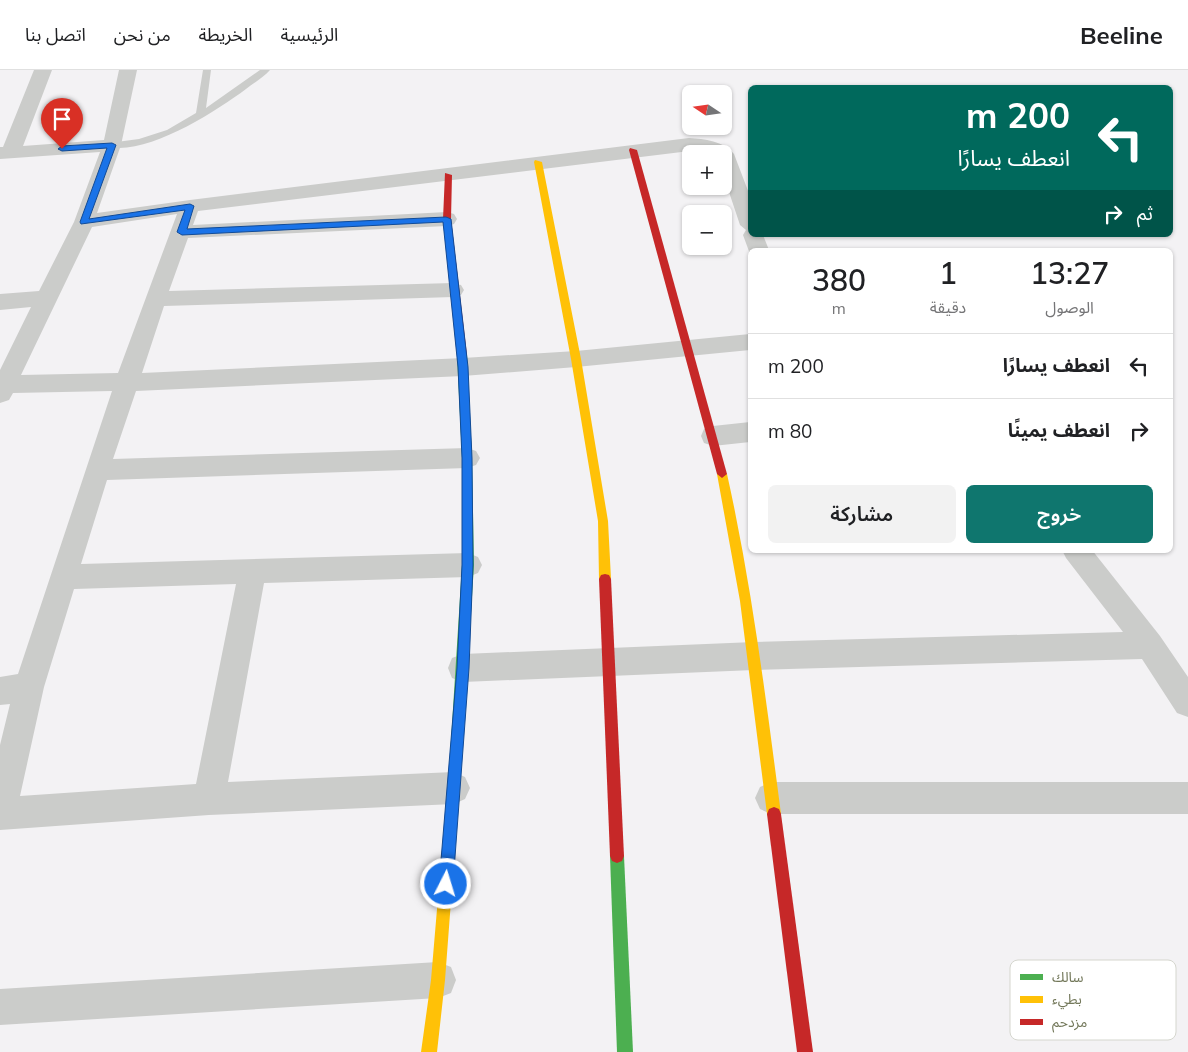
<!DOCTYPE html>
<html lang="ar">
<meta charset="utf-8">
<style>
body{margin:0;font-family:Mulish,"Noto Sans Arabic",sans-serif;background:#f2f2f2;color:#202124;direction:rtl;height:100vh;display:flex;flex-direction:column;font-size:19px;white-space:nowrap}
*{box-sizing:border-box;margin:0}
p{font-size:16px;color:#757577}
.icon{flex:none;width:28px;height:28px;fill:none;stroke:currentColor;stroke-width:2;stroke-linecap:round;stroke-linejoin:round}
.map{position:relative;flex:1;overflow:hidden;direction:ltr}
.details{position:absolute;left:748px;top:178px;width:425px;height:305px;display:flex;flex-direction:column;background:#fff;border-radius:8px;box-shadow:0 1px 4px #0004;direction:rtl}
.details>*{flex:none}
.banner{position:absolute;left:748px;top:15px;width:425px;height:152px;border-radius:8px;box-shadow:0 1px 4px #0004;direction:rtl;background:#00695c;color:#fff;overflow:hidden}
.needle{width:32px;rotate:283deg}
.tools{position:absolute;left:682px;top:15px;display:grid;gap:10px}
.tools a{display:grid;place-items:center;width:50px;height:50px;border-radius:8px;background:#fff;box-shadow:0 1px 4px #0004;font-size:25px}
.pin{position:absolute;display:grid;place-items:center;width:42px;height:42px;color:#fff;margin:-51px -21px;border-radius:50% 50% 50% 0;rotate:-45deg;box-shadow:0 0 5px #0007}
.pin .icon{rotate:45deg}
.me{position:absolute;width:55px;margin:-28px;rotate:5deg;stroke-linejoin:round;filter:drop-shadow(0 0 4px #0008)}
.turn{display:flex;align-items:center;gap:18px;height:105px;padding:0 20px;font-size:22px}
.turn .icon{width:65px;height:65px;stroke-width:2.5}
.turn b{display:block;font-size:35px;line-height:42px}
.then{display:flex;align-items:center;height:48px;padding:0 20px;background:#0003;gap:10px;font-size:19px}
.eta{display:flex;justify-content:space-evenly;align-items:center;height:85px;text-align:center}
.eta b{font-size:30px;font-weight:600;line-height:35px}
.action{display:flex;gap:10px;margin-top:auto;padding:10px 20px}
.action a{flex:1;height:58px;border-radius:8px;background:#0f766e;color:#fff;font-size:20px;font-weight:600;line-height:58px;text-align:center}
.action a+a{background:#f2f2f2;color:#202124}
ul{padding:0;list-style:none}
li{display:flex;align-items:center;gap:15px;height:65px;padding:0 20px;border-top:1px solid #e0e0e0}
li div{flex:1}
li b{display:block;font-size:19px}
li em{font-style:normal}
header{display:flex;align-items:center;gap:30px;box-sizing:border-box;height:70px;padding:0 25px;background:#fff;border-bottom:1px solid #e0e0e0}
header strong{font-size:24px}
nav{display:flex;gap:28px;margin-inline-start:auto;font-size:18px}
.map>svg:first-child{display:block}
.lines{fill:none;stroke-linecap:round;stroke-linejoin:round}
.lane{fill:#cbccca;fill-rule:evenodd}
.street{fill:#cbccca;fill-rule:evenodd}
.fast{fill:#4caf50;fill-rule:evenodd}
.slow{fill:#ffc107;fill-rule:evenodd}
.jam{fill:#c62828;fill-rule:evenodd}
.route{fill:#1a73e8;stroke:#114b97}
.key{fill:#fff;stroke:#d5d6ce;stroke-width:1}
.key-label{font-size:14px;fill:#73785a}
</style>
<header>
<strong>Beeline</strong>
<nav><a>الرئيسية</a><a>الخريطة</a><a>من نحن</a><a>اتصل بنا</a></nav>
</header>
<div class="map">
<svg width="1188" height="982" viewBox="0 0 1188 982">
<rect width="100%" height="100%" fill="#f3f2f4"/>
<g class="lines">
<path class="lane" d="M 203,0 L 211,0 L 206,38 L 260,0 L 270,0 C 264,7 254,13 246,19 C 215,42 148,85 109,77 L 109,73 L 139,69 L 167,60 L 196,43 Z"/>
<g class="street">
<path d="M 34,0 L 52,0 L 23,76 L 104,70 L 119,0 L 137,0 L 121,75 L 97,143 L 190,130 L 689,68 C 704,69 724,71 734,84 L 750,126 L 750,165 L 763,165 L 769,180 L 750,180 L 750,184 L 743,165 L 746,160 L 740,155 L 724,107 L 724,84 L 710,84 L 698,80 L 198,141 L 193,155 L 447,142 L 454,144 L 457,149 L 454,154 L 447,156 L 188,168 L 169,221 L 453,213 L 461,215 L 464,220 L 461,225 L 453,227 L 164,236 L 142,303 L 463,288 L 576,281 L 750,264 L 750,280 L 576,297 L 463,306 L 136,321 L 113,389 L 467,378 L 476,381 L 480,388 L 476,395 L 467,398 L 107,410 L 81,494 L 468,483 L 478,487 L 482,495 L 478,503 L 468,507 L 264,513 L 228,712 L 454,702 L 465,707 L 470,718 L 465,729 L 454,734 L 209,745 L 0,760 L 0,675 L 10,634 L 0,635 L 0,607 L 18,604 L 112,321 L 13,323 L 9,330 L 0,333 L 0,300 L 31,237 L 0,240 L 0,224 L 39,221 L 74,152 L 100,82 L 0,89 L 0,77 L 3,77 ZM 177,144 L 118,303 L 21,305 L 92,157 ZM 236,514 L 196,714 L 20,726 L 44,617 L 74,519 Z"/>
<path d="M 750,352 L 750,372 L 713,376 L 704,373 L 701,366 L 704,359 L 713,356 Z"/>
<path d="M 1062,480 L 1092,480 L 1160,566 L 1188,607 L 1188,647 L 1177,643 L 1142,589 L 754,600 L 463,612 L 452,608 L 448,598 L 452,588 L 463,584 L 754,572 L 1123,562 L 1066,488 Z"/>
<path d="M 771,712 L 1188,712 L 1188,744 L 771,744 L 760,739 L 755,728 L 760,717 Z"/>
<path d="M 438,892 L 451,897 L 456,910 L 451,923 L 438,928 L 0,955 L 0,919 Z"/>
</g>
<g class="fast">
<path d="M 462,282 L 467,285 L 472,388 L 474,495 L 462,686 L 461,690 L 456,692 L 451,690 L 450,686 L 462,495 L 462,388 L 457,285 Z"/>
<path d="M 617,779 L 622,781 L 624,786 L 633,982 L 617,982 L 610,786 L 612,781 Z"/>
</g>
<g class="slow">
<path d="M 535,90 L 542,92 L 581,289 L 608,451 L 611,509 L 609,513 L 605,514 L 601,513 L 599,509 L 598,451 L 571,289 L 534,92 Z"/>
<path d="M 722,400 L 727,404 C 752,516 766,630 781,744 L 779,749 L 774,751 L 769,749 L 767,744 L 740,531 L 717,404 Z"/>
<path d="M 456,680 L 461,682 L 462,686 L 445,910 L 437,982 L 421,982 L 431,910 L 450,686 L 451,682 Z"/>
</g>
<g class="jam">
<path d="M 630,78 L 637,80 L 727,404 L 722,408 L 717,404 L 629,80 Z"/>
<path d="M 445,103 L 452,105 L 451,149 L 467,285 L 462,288 L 457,285 L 443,149 Z"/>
<path d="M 605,504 L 609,505 L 611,509 L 624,786 L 622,791 L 617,793 L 612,791 L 610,786 L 599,509 L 601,505 Z"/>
<path d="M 774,737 L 779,739 L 781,744 L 813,982 L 797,982 L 767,744 L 769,739 Z"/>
</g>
</g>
<path class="route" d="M 112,73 L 116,75 L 89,149 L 190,134 L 194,136 L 187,159 L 446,147 L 451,149 L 468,297 L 472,388 L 473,495 L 469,598 L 453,814 L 451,819 L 446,821 L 441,819 L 439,814 L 457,598 L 462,495 L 462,388 L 458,297 L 443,152 L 182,165 L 177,162 L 185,140 L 81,154 L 80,152 L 107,78 L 62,81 L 58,79 L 62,76 Z"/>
<rect x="1010" y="890" width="166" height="80" rx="8" class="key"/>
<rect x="1020" y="904" width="23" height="6" fill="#4caf50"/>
<rect x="1020" y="926" width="23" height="7" fill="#ffc107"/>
<rect x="1020" y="949" width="23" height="6" fill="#c62828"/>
<g class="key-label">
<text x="1052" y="912">سالك</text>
<text x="1052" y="934">بطيء</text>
<text x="1052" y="957">مزدحم</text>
</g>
</svg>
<div class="tools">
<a><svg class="needle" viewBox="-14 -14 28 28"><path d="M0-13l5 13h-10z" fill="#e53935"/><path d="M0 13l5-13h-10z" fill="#757577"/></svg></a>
<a>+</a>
<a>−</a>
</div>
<div class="pin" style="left:62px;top:79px;background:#d93025"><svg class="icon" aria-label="arrive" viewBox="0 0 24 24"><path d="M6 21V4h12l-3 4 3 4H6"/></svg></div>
<svg class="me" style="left:446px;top:814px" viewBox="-20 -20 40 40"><circle r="17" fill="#1a73e8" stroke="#fff" stroke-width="3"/><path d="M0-11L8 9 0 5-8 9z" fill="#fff"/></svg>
<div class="banner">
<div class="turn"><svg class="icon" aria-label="left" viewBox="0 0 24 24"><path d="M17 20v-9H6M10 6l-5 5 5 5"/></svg><div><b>200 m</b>انعطف يسارًا</div></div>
<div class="then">ثم<svg class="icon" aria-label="right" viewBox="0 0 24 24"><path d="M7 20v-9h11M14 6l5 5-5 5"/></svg></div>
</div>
<section class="details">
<div class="eta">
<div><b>13:27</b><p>الوصول</p></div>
<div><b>1</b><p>دقيقة</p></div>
<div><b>380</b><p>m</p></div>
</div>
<ul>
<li><svg class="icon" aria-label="left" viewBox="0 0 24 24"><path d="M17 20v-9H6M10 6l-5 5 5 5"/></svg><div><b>انعطف يسارًا</b></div><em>200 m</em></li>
<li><svg class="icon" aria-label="right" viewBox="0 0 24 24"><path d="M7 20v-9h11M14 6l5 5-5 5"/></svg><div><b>انعطف يمينًا</b></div><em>80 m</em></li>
</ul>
<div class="action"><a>خروج</a><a>مشاركة</a></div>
</section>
</div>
